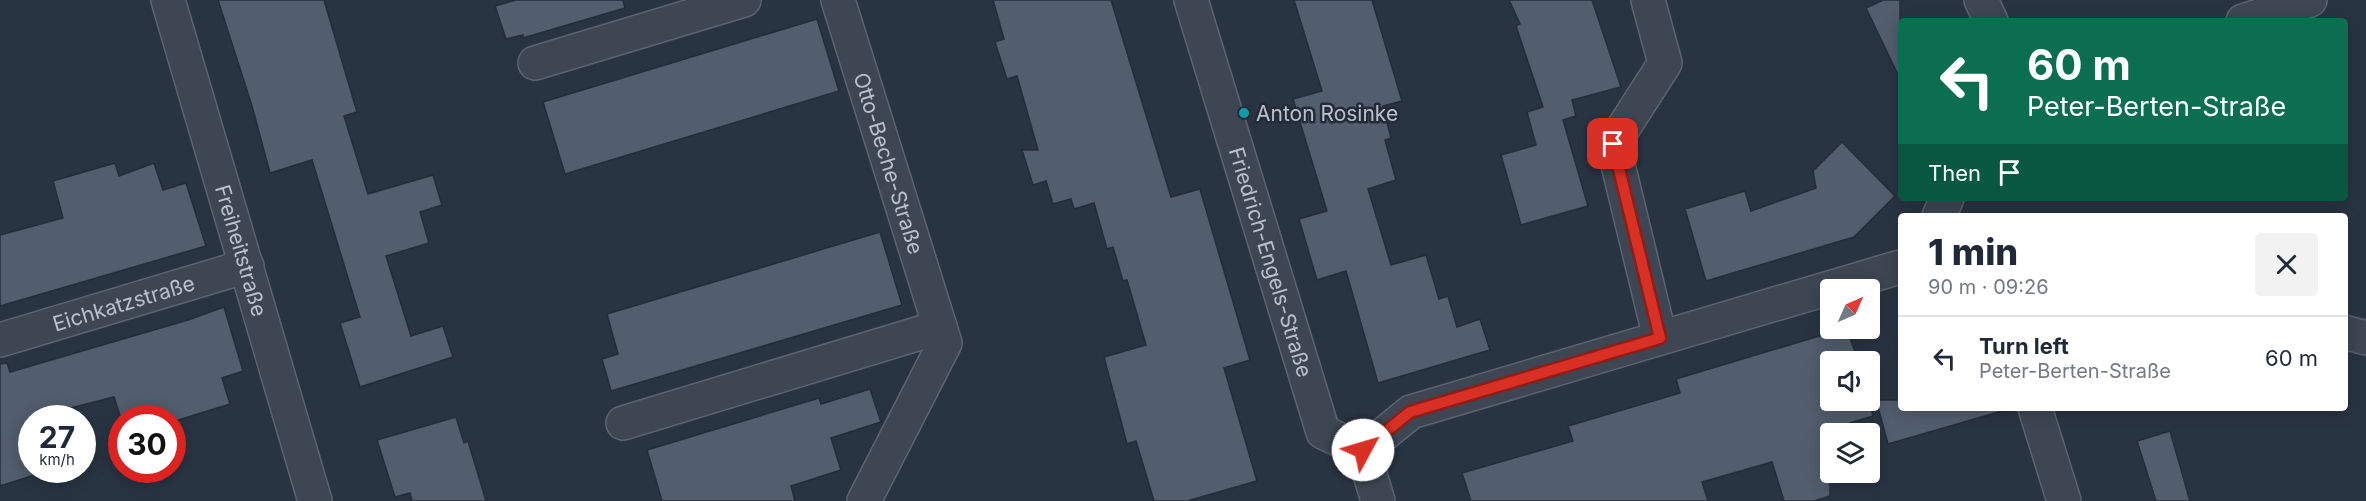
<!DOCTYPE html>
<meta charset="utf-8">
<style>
body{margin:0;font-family:Inter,sans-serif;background:#f2f2f3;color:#1f2937;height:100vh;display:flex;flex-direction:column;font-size:22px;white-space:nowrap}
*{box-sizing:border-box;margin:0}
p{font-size:20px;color:#747a83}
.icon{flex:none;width:33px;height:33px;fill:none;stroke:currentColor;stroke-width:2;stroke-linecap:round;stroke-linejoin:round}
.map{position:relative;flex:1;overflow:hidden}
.side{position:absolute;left:1898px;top:213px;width:450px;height:198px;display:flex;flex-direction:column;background:#fff;border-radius:6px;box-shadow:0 3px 15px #0003}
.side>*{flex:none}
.top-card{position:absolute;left:1898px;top:18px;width:450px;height:183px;border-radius:6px;box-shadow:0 3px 15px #0003;background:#0b6e4f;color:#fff;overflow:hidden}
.needle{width:39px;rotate:45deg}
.tools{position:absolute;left:1820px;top:279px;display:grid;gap:12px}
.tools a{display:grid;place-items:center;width:60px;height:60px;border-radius:6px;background:#fff;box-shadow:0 3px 15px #0003;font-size:30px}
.speed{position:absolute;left:18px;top:405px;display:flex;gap:12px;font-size:30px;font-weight:700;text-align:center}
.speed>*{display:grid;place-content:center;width:78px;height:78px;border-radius:50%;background:#fff;box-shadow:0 3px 15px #0003;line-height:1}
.speed small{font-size:15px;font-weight:400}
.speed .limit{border:9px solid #d22;background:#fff;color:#111}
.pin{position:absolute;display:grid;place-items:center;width:51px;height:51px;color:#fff;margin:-26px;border-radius:12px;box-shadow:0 3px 9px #0006}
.me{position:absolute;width:66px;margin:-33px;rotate:51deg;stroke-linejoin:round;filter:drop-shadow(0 0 4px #0008)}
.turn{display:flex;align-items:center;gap:21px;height:126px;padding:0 30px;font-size:27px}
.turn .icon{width:78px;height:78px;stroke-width:2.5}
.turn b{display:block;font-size:42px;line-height:51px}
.then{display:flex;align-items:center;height:57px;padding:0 30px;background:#0003;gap:12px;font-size:22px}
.round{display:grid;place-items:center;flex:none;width:63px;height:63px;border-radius:6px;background:#f2f2f3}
.headline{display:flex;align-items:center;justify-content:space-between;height:102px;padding:0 30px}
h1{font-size:36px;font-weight:800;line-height:45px}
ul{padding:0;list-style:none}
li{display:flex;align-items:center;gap:18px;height:84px;padding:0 30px;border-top:2px solid #e0e1e3}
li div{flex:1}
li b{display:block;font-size:22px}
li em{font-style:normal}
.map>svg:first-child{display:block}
.building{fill:#525d6d;stroke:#242d39;stroke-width:1.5}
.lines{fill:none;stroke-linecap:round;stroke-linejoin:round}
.minor-casing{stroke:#5b646f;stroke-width:36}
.minor{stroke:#3d4652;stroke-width:33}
.route-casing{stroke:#8d1f18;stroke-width:15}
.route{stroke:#d93025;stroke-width:10}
.culture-dot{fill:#0f9aa8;stroke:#222b37;stroke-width:2}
.labels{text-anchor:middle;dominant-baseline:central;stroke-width:5;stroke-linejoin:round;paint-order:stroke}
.poi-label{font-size:21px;fill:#bac1cc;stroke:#222b37;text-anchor:start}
.street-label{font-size:21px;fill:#bac1cc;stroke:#222b37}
</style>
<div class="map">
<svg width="2366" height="501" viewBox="0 0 2366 501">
<rect width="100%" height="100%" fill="#293442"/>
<g class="building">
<path d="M 218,0 L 324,0 L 357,112 L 344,116 L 368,194 L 433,175 L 442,205 L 420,212 L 429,243 L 386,256 L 411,336 L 443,326 L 453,357 L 360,387 L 340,323 L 360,317 L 312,160 L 270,173 L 252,106 Z"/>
<path d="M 516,0 L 623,0 L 625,8 L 523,38 L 523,35 L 506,39 L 495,6 Z"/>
<path d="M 993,0 L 1111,0 L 1171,197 L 1200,189 L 1250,360 L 1224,368 L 1257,481 L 1187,501 L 1154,501 L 1136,441 L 1127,444 L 1104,357 L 1146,345 L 1127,280 L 1123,281 L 1113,247 L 1107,249 L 1094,203 L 1074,209 L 1071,199 L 1053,204 L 1046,181 L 1033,185 L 1022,150 L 1038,150 L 1017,76 L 1007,79 L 995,42 L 1004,39 Z"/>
<path d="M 1294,0 L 1372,0 L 1402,101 L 1383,106 L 1391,138 L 1385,140 L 1396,180 L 1368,189 L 1391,265 L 1426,255 L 1439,299 L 1448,296 L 1457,327 L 1480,319 L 1490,350 L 1378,383 L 1346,271 L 1317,280 L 1299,219 L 1327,211 L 1293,99 L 1322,91 Z"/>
<path d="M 1509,0 L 1592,0 L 1621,87 L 1572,100 L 1576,116 L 1563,120 L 1588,206 L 1521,225 L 1501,155 L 1536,145 L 1527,112 L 1543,107 L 1516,26 L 1520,24 Z"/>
<path d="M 1883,0 L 1900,0 L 1900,79 L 1866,8 Z"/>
<path d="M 817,19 L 839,91 L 565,174 L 543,102 Z"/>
<path d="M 1842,142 L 1895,196 L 1854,237 L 1706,281 L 1685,209 L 1745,191 L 1751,211 L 1816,188 L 1813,171 Z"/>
<path d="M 115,163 L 119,176 L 154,163 L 163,190 L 186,183 L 206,246 L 0,306 L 0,235 L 63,218 L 53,181 Z"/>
<path d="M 880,232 L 902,305 L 611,391 L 602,359 L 618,354 L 607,314 Z"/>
<path d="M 224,307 L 243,371 L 222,378 L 230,404 L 172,422 L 172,418 L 122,418 L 122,422 L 114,397 L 32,418 L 26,422 L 32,441 L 32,470 L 40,470 L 41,473 L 0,486 L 0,364 L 7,363 L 10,372 L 188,320 Z"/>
<path d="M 1846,328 L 1859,362 L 1830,362 L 1830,400 L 1869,400 L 1873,416 L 1830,429 L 1830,496 L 1814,501 L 1784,501 L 1772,462 L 1702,482 L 1708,501 L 1471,501 L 1462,473 L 1573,441 L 1568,426 L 1680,393 L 1676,379 Z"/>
<path d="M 870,389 L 881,422 L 831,438 L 841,470 L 791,486 L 795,501 L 662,501 L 647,450 L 819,398 L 821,404 Z"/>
<path d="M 1876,400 L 1900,400 L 1900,408 L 2009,409 L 1888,444 Z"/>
<path d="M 456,417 L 464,443 L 468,441 L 486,501 L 412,501 L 410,493 L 395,497 L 377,440 Z"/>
<path d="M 2170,431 L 2190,501 L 2156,501 L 2137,441 Z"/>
</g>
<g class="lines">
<defs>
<g id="minor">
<path id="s1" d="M 168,0 L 315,501"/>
<path id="s2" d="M 838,0 L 945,343 L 864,501"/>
<path id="s3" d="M 1191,0 L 1323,432 L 1363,451 L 1378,501"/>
<path d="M 1648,0 L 1665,63 L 1613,144 L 1660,338"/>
<path d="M 1981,0 L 1991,21"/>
<path d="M 2243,21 L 2310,0"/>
<path d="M 535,63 L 744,0"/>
<path d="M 1939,216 L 1947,198"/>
<path d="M 2344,332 L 2366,338"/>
<path id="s4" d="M 0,340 L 247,266"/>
<path d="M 2035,408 L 2064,501"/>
<path d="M 623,423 L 940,327"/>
<path d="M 1363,451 L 1411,412 L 1900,267"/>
</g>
</defs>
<use href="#minor" class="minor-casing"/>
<use href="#minor" class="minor"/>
</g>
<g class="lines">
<defs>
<path id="route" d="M 1363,450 L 1410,412 L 1660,338 L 1613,144"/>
</defs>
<use href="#route" class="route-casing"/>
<use href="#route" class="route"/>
</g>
<circle class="culture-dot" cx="1244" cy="113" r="6"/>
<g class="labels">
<g class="poi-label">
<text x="1256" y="113">Anton Rosinke</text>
</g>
<g class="street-label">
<text stroke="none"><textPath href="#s2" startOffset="171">Otto-Beche-Straße</textPath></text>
<text stroke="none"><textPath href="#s1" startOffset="261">Freiheitstraße</textPath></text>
<text stroke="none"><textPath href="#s3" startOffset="274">Friedrich-Engels-Straße</textPath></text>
<text stroke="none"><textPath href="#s4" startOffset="129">Eichkatzstraße</textPath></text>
</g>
</g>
</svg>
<div class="tools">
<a><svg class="needle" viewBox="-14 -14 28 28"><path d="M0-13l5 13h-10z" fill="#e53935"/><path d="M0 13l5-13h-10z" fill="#747a83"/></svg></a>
<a><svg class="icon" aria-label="sound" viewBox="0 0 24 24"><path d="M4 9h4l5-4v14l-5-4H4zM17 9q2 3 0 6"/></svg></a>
<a><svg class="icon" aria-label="layers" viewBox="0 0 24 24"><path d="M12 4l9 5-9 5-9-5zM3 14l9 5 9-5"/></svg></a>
</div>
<div class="speed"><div>27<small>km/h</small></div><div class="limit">30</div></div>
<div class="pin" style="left:1613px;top:144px;background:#d93025"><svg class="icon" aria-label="arrive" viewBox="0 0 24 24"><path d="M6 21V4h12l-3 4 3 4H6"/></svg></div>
<svg class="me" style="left:1363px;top:450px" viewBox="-20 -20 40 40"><circle r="19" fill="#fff"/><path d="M0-13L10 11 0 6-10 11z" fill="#d93025"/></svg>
<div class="top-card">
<div class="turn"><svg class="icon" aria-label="left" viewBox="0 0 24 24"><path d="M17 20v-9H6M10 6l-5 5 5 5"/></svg><div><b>60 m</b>Peter-Berten-Straße</div></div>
<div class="then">Then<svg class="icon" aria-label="arrive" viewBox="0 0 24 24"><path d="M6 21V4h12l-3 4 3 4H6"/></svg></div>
</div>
<section class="side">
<div class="headline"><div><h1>1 min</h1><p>90 m · 09:26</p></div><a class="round"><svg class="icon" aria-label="close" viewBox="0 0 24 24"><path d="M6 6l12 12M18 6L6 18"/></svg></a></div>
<ul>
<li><svg class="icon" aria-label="left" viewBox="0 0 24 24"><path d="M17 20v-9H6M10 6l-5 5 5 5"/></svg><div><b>Turn left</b><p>Peter-Berten-Straße</p></div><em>60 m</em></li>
</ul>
</section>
</div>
